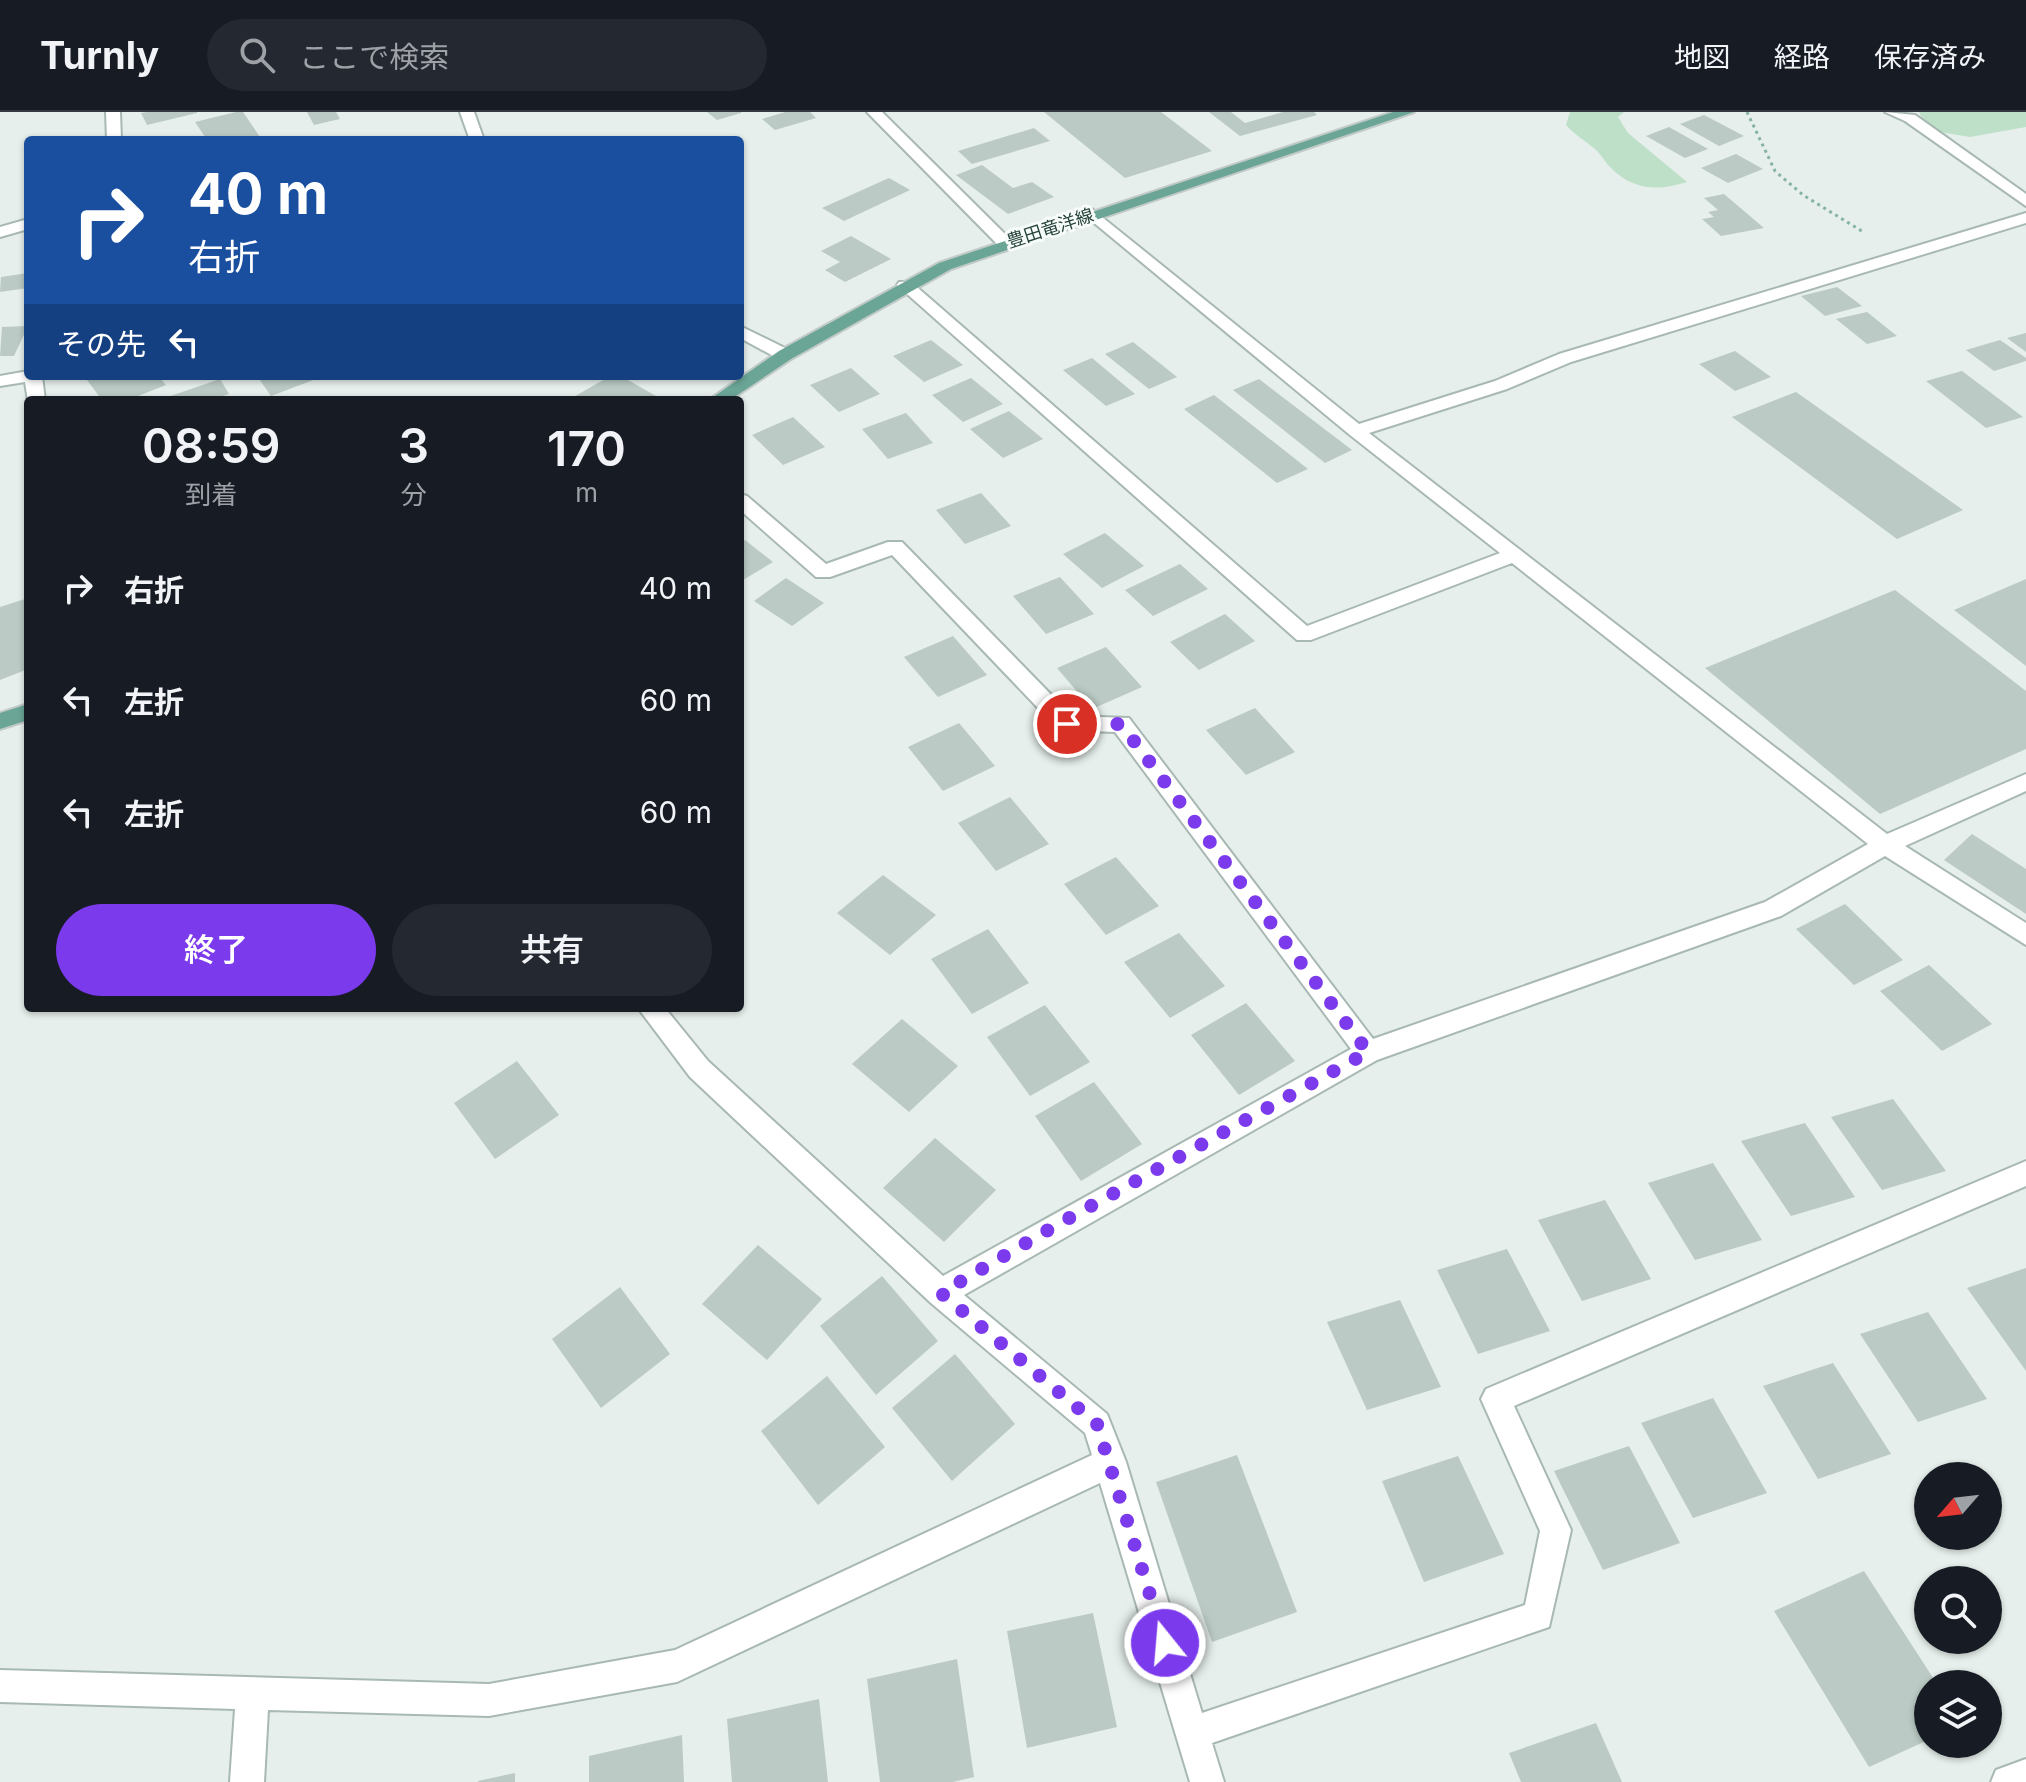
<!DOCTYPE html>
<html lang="ja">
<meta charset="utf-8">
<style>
body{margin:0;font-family:Inter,"Noto Sans JP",sans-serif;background:#242831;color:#f1f3f6;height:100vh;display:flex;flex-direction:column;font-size:30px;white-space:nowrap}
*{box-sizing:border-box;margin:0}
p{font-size:26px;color:#9ea1a6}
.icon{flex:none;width:44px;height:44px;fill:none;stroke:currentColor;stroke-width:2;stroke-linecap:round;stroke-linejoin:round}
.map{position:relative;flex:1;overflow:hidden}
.side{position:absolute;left:24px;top:284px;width:720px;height:616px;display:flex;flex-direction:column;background:#171b24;border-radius:8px;box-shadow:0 2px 6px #0004}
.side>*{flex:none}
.banner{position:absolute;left:24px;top:24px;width:720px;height:244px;border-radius:8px;box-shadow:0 2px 6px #0004;background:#1a4fa0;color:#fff;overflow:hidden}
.needle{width:52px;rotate:242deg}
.buttons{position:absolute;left:1914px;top:1350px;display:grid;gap:16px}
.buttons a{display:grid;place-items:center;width:88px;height:88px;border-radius:50%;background:#171b24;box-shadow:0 2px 6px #0004;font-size:40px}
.pin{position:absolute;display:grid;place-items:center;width:68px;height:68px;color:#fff;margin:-34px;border:4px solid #fff;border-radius:50%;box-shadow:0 2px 8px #0007}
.me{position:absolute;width:88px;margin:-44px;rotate:343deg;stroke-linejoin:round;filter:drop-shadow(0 0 6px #0008)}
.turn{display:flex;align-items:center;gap:28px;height:168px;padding:0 32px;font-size:36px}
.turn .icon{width:104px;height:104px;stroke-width:2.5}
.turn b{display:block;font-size:56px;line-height:68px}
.then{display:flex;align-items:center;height:76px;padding:0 32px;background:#0003;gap:16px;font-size:30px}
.eta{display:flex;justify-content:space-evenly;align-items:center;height:136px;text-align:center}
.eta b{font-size:48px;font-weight:600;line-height:56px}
.cta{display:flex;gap:16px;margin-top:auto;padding:16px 32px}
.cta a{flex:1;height:92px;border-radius:48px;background:#7c3aed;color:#fff;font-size:32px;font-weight:600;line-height:92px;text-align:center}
.cta a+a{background:#242831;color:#f1f3f6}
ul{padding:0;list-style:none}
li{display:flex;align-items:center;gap:24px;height:112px;padding:0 32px}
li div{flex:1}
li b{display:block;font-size:30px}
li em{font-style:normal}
header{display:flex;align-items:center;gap:48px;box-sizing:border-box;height:112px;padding:0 40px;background:#171b24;border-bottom:2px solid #363941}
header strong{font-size:38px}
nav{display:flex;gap:44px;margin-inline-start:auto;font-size:28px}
.search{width:560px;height:72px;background:#242831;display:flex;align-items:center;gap:20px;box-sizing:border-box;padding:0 28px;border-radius:44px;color:#9ea1a6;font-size:30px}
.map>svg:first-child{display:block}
.green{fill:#bfe0c8}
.building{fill:#bbcac4}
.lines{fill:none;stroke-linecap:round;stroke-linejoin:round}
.minor-casing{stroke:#a8b8b2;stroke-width:4}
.major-casing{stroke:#c2cac8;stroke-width:4}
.path{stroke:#86b3a5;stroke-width:3;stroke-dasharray:3 4;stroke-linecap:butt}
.minor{fill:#fff;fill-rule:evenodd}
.major{fill:#6aa596;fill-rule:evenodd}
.route{stroke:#7c3aed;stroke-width:14;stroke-dasharray:0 25.2}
.labels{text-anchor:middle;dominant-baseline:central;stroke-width:6;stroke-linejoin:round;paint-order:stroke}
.far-street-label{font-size:18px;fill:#24423a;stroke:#f7fbf9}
</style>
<header>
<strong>Turnly</strong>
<div class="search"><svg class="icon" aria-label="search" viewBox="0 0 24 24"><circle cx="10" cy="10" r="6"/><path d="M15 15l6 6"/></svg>ここで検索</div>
<nav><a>地図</a><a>経路</a><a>保存済み</a></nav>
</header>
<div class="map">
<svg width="2026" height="1670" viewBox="0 0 2026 1670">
<rect width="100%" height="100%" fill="#e6efeb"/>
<g class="green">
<path d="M 1570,0 L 1624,0 L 1618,5 L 1628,21 L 1687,70 C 1659,79 1634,79 1611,56 C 1605,50 1601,42 1595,37 C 1584,28 1575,23 1566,13 Z"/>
<path d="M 1919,0 L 2026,0 L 2026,15 L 1970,25 L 1928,18 Z"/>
</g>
<g class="building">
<path d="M 147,0 L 197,0 L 197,1 L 147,13 L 141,1 Z"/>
<path d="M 236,0 L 243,0 L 260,25 L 249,28 L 207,28 L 195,10 Z"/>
<path d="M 307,0 L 336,0 L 340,7 L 314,13 Z"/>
<path d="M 707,0 L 741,0 L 741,1 L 717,8 Z"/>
<path d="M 785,0 L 810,0 L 816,6 L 775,18 L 762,7 Z"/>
<path d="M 1044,0 L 1161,0 L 1212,39 L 1125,66 Z"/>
<path d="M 1209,0 L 1231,0 L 1245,11 L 1283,0 L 1314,0 L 1317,3 L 1240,24 Z"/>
<path d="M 1704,3 L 1744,24 L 1719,34 L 1680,12 Z"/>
<path d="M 1669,15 L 1708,37 L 1685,46 L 1646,24 Z"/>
<path d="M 1034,16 L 1050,29 L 972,52 L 958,39 Z"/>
<path d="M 1736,42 L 1763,57 L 1728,71 L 1701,56 Z"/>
<path d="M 982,53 L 1013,76 L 1032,70 L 1054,85 L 1008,102 L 956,63 Z"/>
<path d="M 889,66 L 910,78 L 844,109 L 822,96 Z"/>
<path d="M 1724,82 L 1764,116 L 1721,124 L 1702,107 L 1714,105 L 1708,100 L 1718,98 L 1704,86 Z"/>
<path d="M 851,124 L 891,147 L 845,170 L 825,158 L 840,150 L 821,139 Z"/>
<path d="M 28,161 L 28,176 L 0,180 L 1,165 Z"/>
<path d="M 1837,175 L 1862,194 L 1825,204 L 1801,184 Z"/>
<path d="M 1867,200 L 1897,224 L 1867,232 L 1836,207 Z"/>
<path d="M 28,214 L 14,244 L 0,244 L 2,215 Z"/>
<path d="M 2026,221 L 2026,240 L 2007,226 Z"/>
<path d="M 931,228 L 963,253 L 924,270 L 893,244 Z"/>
<path d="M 2000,228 L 2026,246 L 2026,249 L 1994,259 L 1966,238 Z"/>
<path d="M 1133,230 L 1177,265 L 1149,277 L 1105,242 Z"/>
<path d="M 1735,239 L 1771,265 L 1735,279 L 1699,252 Z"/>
<path d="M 1092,246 L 1135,282 L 1106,294 L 1063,258 Z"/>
<path d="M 851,256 L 880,282 L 839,300 L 810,273 Z"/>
<path d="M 1962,259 L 2023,305 L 1986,316 L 1926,269 Z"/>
<path d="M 84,264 L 158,264 L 166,273 L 128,288 L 102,288 Z"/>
<path d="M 257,264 L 324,264 L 271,284 Z"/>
<path d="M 610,264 L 621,264 L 663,288 L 572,286 Z"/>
<path d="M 971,266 L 1003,292 L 963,310 L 932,283 Z"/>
<path d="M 220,267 L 229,282 L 212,288 L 159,288 Z"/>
<path d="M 1259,267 L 1352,338 L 1325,351 L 1233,278 Z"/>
<path d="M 1796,280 L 1963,398 L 1897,427 L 1732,305 Z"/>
<path d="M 1214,283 L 1308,357 L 1277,371 L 1184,297 Z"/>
<path d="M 1009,299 L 1043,327 L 1003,346 L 970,317 Z"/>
<path d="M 906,301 L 933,331 L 888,347 L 862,317 Z"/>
<path d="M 793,305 L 825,335 L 783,353 L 752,323 Z"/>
<path d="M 981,381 L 1011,414 L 965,432 L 936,398 Z"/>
<path d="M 1105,421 L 1144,454 L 1102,476 L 1063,442 Z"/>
<path d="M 745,428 L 773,450 L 743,468 L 740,466 L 740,431 Z"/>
<path d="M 1180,452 L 1208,477 L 1153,504 L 1125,478 Z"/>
<path d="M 1060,465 L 1094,502 L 1046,522 L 1013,484 Z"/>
<path d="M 786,466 L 824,491 L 792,514 L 754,489 Z"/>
<path d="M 2026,467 L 2026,554 L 1954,498 Z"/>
<path d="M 1895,478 L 2026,579 L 2026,637 L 1880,702 L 1705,556 Z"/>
<path d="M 28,486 L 28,557 L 0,568 L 0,495 Z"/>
<path d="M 1225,502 L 1255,529 L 1199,558 L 1170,530 Z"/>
<path d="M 953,524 L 987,563 L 938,585 L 904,545 Z"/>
<path d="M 1106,535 L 1142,575 L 1092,597 L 1057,556 Z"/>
<path d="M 1255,596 L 1295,640 L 1246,663 L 1206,618 Z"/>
<path d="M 959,611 L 995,654 L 943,679 L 908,635 Z"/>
<path d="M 1010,685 L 1049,732 L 996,759 L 958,711 Z"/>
<path d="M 1972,722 L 2026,757 L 2026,802 L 1944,748 Z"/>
<path d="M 1116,745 L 1159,794 L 1106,823 L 1064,772 Z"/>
<path d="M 883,763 L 936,803 L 890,843 L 837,801 Z"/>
<path d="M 1845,792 L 1903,848 L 1854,873 L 1796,817 Z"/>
<path d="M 988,817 L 1029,871 L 972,902 L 931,847 Z"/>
<path d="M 1179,821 L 1225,874 L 1170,906 L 1124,850 Z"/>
<path d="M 1929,853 L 1992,912 L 1942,939 L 1880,879 Z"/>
<path d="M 1246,891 L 1295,949 L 1239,983 L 1191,923 Z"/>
<path d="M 1045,893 L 1090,950 L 1030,984 L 987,925 Z"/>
<path d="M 902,907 L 958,954 L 909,1000 L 852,952 Z"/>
<path d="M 517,949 L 559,1003 L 495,1047 L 454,991 Z"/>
<path d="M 1094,970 L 1142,1032 L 1081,1069 L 1035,1004 Z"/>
<path d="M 1893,987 L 1946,1059 L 1882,1078 L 1831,1005 Z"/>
<path d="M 1805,1011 L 1855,1085 L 1791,1104 L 1741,1029 Z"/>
<path d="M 935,1026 L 996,1078 L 944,1130 L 883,1076 Z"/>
<path d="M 1713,1051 L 1762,1128 L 1695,1148 L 1648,1071 Z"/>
<path d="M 1605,1088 L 1651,1167 L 1582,1189 L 1538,1108 Z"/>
<path d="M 758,1133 L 822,1187 L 767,1248 L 702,1192 Z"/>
<path d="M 1507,1137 L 1550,1219 L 1478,1242 L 1437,1158 Z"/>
<path d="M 2026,1156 L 2026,1259 L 1967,1176 Z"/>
<path d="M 882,1164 L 938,1229 L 876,1283 L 820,1214 Z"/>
<path d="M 620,1175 L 670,1242 L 601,1296 L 552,1227 Z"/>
<path d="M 1400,1188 L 1441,1275 L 1367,1298 L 1327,1210 Z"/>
<path d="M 1928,1200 L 1987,1287 L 1918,1310 L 1860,1222 Z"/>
<path d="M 955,1242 L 1015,1312 L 952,1369 L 892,1296 Z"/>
<path d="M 1833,1251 L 1891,1342 L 1818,1367 L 1763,1274 Z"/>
<path d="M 827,1264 L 885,1335 L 818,1393 L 761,1319 Z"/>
<path d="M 1713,1286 L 1767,1381 L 1693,1406 L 1641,1311 Z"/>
<path d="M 1629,1334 L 1680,1431 L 1603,1458 L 1554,1359 Z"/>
<path d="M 1237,1343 L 1297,1500 L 1212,1530 L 1156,1370 Z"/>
<path d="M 1458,1344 L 1504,1442 L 1424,1470 L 1382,1369 Z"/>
<path d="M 1864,1459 L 1937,1572 L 1928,1572 L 1928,1628 L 1869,1655 L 1774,1499 Z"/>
<path d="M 1093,1501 L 1117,1615 L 1027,1636 L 1007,1519 Z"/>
<path d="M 957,1547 L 974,1665 L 953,1670 L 880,1670 L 867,1567 Z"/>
<path d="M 819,1587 L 828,1670 L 732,1670 L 727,1607 Z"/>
<path d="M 1596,1611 L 1622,1670 L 1521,1670 L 1509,1641 Z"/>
<path d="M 682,1623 L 684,1670 L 589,1670 L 589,1644 Z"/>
<path d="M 515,1661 L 515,1670 L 478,1670 L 478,1669 Z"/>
</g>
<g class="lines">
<defs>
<g id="minor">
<path d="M 106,0 L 120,0 L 121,28 L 107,28 Z"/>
<path d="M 460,0 L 474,0 L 484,28 L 470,28 Z"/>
<path d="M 867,0 L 882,0 L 1011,128 L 1011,134 L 999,134 Z"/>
<path d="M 1885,0 L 1915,3 L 2026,82 L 2026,94 L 1905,9 Z"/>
<path d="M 1092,97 L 1359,312 L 1495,269 L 1559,242 L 2026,101 L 2026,111 L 1571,250 L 1507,277 L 1369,321 L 1887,722 L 2026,662 L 2026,679 L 1905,734 L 2026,811 L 2026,833 L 1885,744 L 1781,804 L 1377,948 L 964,1183 L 1107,1302 L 1126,1350 L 1202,1601 L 1525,1493 L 1540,1419 L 1481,1287 L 1486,1277 L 2026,1049 L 2026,1074 L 1514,1294 L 1571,1418 L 1549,1515 L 1212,1631 L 1224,1670 L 1190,1670 L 1100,1371 L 677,1570 L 489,1604 L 268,1598 L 264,1670 L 230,1670 L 235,1597 L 0,1590 L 0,1558 L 489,1572 L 675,1538 L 1092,1343 L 1085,1321 L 931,1191 L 690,965 L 638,896 L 665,896 L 708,949 L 943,1164 L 1351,937 L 1115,620 L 1059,618 L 892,443 L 830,465 L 816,465 L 740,398 L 740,382 L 747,384 L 826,452 L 888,430 L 902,430 L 1072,604 L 1129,606 L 1373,927 L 1765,790 L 1868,732 L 1512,451 L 1311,528 L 1297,528 L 897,173 L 899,170 L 911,170 L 1307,514 L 1500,441 L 1350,323 L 1087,105 L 1084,102 Z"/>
<path d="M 28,107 L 28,117 L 0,125 L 0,115 Z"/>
<path d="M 740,214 L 791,239 L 793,243 L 785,248 L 779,247 L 740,226 Z"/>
<path d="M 28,259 L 28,264 L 42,264 L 45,288 L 28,289 L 25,270 L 0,274 L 0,264 Z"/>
<path d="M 2026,1647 L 2026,1670 L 1991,1670 L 1996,1658 Z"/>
</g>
<g id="major">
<path d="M 1393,0 L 1414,0 L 951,157 L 791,247 L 730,288 L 709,288 L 779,239 L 939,151 Z"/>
<path d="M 28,592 L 28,608 L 0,617 L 0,601 Z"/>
</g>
</defs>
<use href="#minor" class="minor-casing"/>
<use href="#major" class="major-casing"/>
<path class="path" d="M 1747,0 L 1775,59 L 1803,83 L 1865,121"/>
<use href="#minor" class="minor"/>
<use href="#major" class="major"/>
</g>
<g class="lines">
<path class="route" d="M 1067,612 L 1121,612 L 1368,940 L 1055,1114 L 941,1181 L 1097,1312 L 1165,1531"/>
</g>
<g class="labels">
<g class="far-street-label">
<text transform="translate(1050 116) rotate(-18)">豊田竜洋線</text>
</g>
</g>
</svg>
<div class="buttons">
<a><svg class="needle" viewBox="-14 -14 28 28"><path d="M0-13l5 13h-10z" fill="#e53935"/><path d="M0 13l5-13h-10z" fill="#9ea1a6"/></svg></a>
<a><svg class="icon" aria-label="search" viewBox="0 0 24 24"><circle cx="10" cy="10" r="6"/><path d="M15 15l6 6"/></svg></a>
<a><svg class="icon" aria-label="layers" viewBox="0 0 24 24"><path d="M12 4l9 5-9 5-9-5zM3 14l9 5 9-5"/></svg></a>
</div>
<div class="pin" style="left:1067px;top:612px;background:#d93025"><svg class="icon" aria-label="arrive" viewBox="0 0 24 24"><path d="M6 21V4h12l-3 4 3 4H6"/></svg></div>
<svg class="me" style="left:1165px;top:1531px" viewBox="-20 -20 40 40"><circle r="17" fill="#7c3aed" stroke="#fff" stroke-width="3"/><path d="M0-11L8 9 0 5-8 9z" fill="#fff"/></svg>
<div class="banner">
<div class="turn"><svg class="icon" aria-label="right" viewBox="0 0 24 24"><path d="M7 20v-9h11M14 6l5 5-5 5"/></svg><div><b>40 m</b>右折</div></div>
<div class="then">その先<svg class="icon" aria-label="left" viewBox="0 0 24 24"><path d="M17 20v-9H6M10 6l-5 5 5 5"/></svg></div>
</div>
<section class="side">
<div class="eta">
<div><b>08:59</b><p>到着</p></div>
<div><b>3</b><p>分</p></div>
<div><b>170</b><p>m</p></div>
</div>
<ul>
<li><svg class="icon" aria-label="right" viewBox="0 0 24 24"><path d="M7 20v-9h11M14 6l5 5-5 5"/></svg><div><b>右折</b></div><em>40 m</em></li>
<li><svg class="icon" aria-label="left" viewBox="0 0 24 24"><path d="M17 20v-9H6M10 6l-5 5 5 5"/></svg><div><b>左折</b></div><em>60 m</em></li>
<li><svg class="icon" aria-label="left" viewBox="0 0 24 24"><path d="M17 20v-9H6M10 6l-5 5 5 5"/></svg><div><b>左折</b></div><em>60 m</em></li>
</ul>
<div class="cta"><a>終了</a><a>共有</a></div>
</section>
</div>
